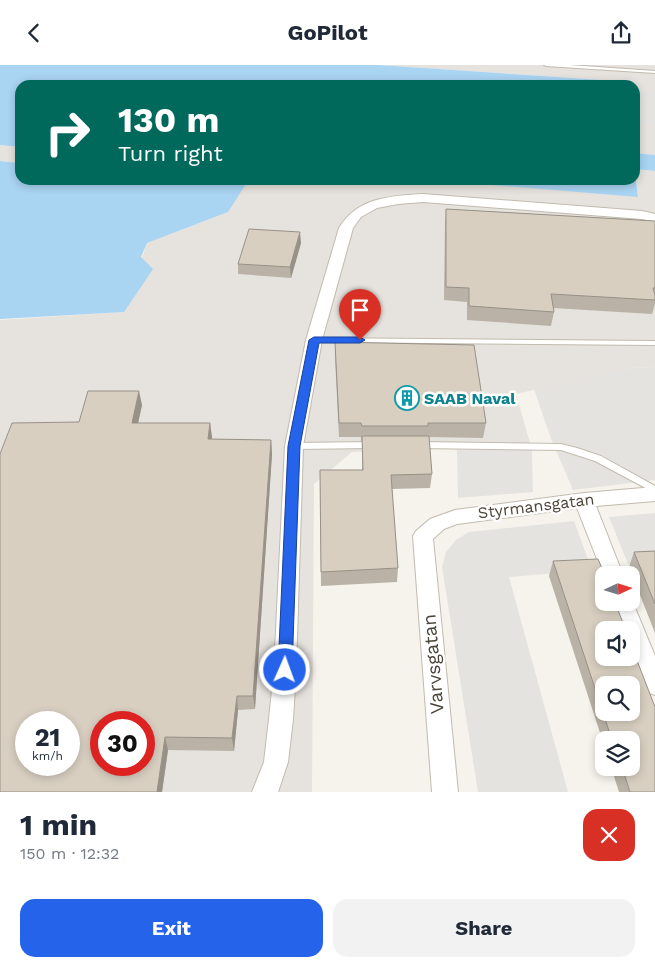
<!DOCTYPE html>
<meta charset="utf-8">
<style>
body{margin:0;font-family:"Work Sans",sans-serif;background:#f2f2f3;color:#1f2937;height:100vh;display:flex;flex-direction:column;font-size:19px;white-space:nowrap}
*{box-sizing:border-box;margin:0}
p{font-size:16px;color:#747a83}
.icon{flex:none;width:28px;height:28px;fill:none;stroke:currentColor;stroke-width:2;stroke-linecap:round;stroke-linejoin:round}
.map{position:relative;height:727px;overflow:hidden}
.side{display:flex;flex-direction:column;background:#fff;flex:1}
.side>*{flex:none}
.guide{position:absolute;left:15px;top:15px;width:625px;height:105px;border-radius:15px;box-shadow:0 2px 8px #0003;background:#00695c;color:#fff;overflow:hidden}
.needle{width:32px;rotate:86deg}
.buttons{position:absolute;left:595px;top:501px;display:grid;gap:10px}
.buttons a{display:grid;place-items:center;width:45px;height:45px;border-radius:10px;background:#fff;box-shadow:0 2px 8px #0003;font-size:25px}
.speed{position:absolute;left:15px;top:646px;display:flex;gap:10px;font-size:25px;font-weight:700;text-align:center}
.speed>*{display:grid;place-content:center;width:65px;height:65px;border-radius:50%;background:#fff;box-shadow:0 2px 8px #0003;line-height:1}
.speed small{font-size:12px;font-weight:400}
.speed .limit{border:8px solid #d22;background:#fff;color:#111}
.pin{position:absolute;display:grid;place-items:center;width:42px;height:42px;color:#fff;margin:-51px -21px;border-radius:50% 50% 50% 0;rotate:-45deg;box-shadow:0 0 5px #0007}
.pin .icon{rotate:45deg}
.me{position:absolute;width:55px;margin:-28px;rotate:2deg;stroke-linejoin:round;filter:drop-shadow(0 0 4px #0008)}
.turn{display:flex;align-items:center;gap:18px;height:105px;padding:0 20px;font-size:22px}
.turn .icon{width:65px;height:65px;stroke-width:2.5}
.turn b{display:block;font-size:35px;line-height:42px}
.round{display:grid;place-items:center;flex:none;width:52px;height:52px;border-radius:15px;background:#f2f2f3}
.headline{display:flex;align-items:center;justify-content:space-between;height:85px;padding:0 20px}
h1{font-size:30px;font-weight:700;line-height:38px}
.action{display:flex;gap:10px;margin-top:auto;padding:10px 20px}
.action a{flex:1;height:58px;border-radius:15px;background:#2563eb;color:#fff;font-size:20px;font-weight:700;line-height:58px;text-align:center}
.action a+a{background:#f2f2f3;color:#1f2937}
header{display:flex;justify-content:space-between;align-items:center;height:65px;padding:0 20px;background:#fff;font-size:22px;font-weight:700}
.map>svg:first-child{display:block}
.industrial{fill:#e6e2dd;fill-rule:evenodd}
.parking{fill:#e5e3e0}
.water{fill:#a9d4f2}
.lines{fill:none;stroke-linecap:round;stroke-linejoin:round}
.lane-casing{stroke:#c2bbae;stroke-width:2}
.street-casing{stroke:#c2bbae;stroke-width:2}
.lane{fill:#fff;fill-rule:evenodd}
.street{fill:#fff;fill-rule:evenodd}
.wall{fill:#bab2a6}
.shaded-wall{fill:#979187}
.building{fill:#d8cfc1;stroke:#979187;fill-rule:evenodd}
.route{fill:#2563eb;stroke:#184099}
.labels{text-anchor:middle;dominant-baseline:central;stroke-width:5;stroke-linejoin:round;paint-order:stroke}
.culture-label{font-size:16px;font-weight:bold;fill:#0d838f;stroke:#fff;text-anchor:start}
.street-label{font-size:16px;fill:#4b4439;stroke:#fff}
.near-street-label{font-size:19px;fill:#4b4439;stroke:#fff}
</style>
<header><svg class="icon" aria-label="back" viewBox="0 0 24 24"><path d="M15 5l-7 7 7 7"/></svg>GoPilot<svg class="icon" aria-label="share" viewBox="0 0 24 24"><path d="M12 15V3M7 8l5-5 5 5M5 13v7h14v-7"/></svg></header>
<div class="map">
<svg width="655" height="727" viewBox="0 0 655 727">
<rect width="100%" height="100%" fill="#f6f3ec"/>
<g class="industrial">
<path d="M 378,0 L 655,0 L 655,90 L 635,88 L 635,20 L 618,20 L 617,16 Z"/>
<path d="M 0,80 L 20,82 L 20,98 L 0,96 Z"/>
<path d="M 635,104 L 655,106 L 655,302 L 630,303 L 516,329 L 532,385 L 437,384 L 352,387 L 314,419 L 312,727 L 0,727 L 0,255 L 124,247 L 147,178 L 228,147 L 230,115 L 432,115 L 638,131 ZM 26,658 L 69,658 L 69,700 L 26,700 ZM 101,658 L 144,658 L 144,700 L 101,700 Z"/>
</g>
<g class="parking">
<path d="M 635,26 L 655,27 L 655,60 L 641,59 Z"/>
<path d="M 655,302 L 655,415 L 573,425 L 550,371 L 534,324 L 630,303 Z"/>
<path d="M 457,385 L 532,385 L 533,427 L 458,433 Z"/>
<path d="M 655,448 L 655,497 L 628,499 L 609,452 Z"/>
<path d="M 574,456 L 592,505 L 509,512 L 568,727 L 478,727 L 442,502 L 446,487 L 456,475 L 469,467 Z"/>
</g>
<g class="water">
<path d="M 0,0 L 378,0 L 617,16 L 618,20 L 20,20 L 20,82 L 0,80 Z"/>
<path d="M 635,88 L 655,90 L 655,106 L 635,104 Z"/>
<path d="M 0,96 L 20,98 L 20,115 L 248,116 L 228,147 L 147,178 L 141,192 L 153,204 L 124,247 L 0,254 Z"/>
<path d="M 635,107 L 638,132 L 432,115 L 635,115 Z"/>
</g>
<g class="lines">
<defs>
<g id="lane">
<path d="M 544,0 L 569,0 L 655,6 L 655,8 L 546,1 Z"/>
<path d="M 311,273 L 655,276 L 655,280 L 314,277 L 311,277 L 310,275 Z"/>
<path d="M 373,377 L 377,380 L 373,383 L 294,384 L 290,381 L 294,378 Z"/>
<path d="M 418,377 L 561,379 L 577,383 L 601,391 L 655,421 L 655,428 L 595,396 L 561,385 L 418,383 L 414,380 Z"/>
</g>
<g id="street">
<path d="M 423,129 L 642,146 L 655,149 L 655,157 L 642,154 L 423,137 L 398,139 L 377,143 L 361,152 L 353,163 L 322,275 L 303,381 L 296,605 L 293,654 L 288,697 L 278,727 L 252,727 L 264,697 L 269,654 L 274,605 L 285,381 L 306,275 L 339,163 C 358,132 390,131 423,129 Z"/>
<path d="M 655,422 L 655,436 L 596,441 L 623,510 L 604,510 L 604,512 L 577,443 L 457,459 L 444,464 L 433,474 L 458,727 L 432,727 L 413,471 L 416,466 L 430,454 L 455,445 L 584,428 Z"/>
<path d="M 631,533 L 655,591 L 655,630 L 647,627 C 636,605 631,590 631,565 L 623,565 L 612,538 L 631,538 Z"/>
</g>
</defs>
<use href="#lane" class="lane-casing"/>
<use href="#street" class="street-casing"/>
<use href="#lane" class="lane"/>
<use href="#street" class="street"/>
</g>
<g class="wall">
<path d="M 446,144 L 655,156 L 655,239 L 652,249 L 553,243 L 554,247 L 551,261 L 467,255 L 467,237 L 444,235 L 445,157 Z"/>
<path d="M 301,178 L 291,213 L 238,209 L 238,199 Z"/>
<path d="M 335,277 L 486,358 L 483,373 L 429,372 L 432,409 L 430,423 L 392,424 L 398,503 L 397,517 L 321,521 L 320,405 L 362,405 L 362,376 L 361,376 L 361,372 L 339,372 L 335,292 Z"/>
<path d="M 142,340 L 138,358 L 210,358 L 212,374 L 271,375 L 272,389 L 255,644 L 238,645 L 234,686 L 168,685 L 162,727 L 0,727 L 79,357 Z"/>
<path d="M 655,486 L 655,568 L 629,502 L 634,487 Z"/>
<path d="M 553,496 L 655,727 L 619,727 L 611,702 L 631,702 L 631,675 L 604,675 L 604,680 L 549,511 Z"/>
</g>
<g class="shaded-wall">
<path d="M 300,167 L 301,178 L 291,213 L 290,202 Z"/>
<path d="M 139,326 L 142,340 L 135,372 L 132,358 Z"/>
<path d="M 210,358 L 212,372 L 210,388 L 208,374 Z"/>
<path d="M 271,375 L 272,389 L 255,644 L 253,631 Z"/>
<path d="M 237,631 L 238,645 L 234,686 L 232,673 Z"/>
<path d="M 165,672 L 168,685 L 162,727 L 157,727 Z"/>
</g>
<g class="building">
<path d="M 446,144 L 655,156 L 655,223 L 653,223 L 655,230 L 655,235 L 551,229 L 554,247 L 469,241 L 469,223 L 446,222 Z"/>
<path d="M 249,164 L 300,167 L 290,202 L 238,199 Z"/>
<path d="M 335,277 L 474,280 L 486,358 L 428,358 L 428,361 L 362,361 L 361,358 L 339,358 Z"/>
<path d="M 88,326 L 139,326 L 132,358 L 210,358 L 208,374 L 271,375 L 253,631 L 237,631 L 232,673 L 165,672 L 157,727 L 0,727 L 0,389 L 12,358 L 79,357 ZM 26,658 L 69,658 L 69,700 L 26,700 ZM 101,658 L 144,658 L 144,700 L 101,700 Z"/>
<path d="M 362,371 L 429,371 L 432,409 L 391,410 L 398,503 L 321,507 L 320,405 L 363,405 Z"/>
<path d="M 655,486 L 655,539 L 634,487 Z"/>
<path d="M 598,494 L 605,510 L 604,510 L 604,538 L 615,538 L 626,565 L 604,565 L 604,592 L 631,592 L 631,580 L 655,642 L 655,727 L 630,727 L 622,702 L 631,702 L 631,675 L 612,675 L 553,496 ZM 604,620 L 631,620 L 631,648 L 604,648 Z"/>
</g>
<path class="route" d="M 314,272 L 360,272 L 365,275 L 360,278 L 319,278 L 300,381 L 292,605 L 290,610 L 285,612 L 280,610 L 278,605 L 288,381 L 309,275 Z"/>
<defs>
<symbol id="building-ring" viewBox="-11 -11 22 22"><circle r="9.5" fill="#fff" stroke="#0f9aa8" stroke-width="1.5"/><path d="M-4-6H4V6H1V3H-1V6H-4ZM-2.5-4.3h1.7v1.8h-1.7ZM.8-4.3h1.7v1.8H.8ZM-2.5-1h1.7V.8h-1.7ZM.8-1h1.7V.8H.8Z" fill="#0f9aa8"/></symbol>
</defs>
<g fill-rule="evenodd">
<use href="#building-ring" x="393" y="319" width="28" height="28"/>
</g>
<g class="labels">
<g class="culture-label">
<text x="424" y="333">SAAB Naval</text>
</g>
<g class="street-label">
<text transform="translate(536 441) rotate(-7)">Styrmansgatan</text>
</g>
<g class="near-street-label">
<text transform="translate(433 599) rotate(-95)">Varvsgatan</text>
</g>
</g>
</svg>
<div class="buttons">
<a><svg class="needle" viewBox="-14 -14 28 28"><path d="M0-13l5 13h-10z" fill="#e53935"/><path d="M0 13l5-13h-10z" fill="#747a83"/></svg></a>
<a><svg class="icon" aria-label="sound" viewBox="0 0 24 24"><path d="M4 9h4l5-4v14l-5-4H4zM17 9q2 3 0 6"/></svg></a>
<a><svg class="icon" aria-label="search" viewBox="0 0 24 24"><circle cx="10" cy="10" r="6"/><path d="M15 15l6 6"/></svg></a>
<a><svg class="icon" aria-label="layers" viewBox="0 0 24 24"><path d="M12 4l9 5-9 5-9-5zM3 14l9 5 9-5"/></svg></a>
</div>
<div class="speed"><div>21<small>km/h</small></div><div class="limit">30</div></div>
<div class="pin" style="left:360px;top:275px;background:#d93025"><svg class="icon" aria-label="arrive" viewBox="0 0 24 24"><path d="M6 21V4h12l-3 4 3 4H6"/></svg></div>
<svg class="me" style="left:285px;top:605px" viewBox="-20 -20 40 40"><circle r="17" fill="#2563eb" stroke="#fff" stroke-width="3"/><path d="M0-11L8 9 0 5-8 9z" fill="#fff"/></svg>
<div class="guide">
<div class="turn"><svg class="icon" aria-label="right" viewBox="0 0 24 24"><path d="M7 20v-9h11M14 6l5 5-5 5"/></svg><div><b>130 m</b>Turn right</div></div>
</div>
</div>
<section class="side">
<div class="headline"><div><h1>1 min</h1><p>150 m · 12:32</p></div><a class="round" style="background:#d93025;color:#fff"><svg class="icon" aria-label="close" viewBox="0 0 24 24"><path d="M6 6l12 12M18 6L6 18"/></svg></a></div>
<div class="action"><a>Exit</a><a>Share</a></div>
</section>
